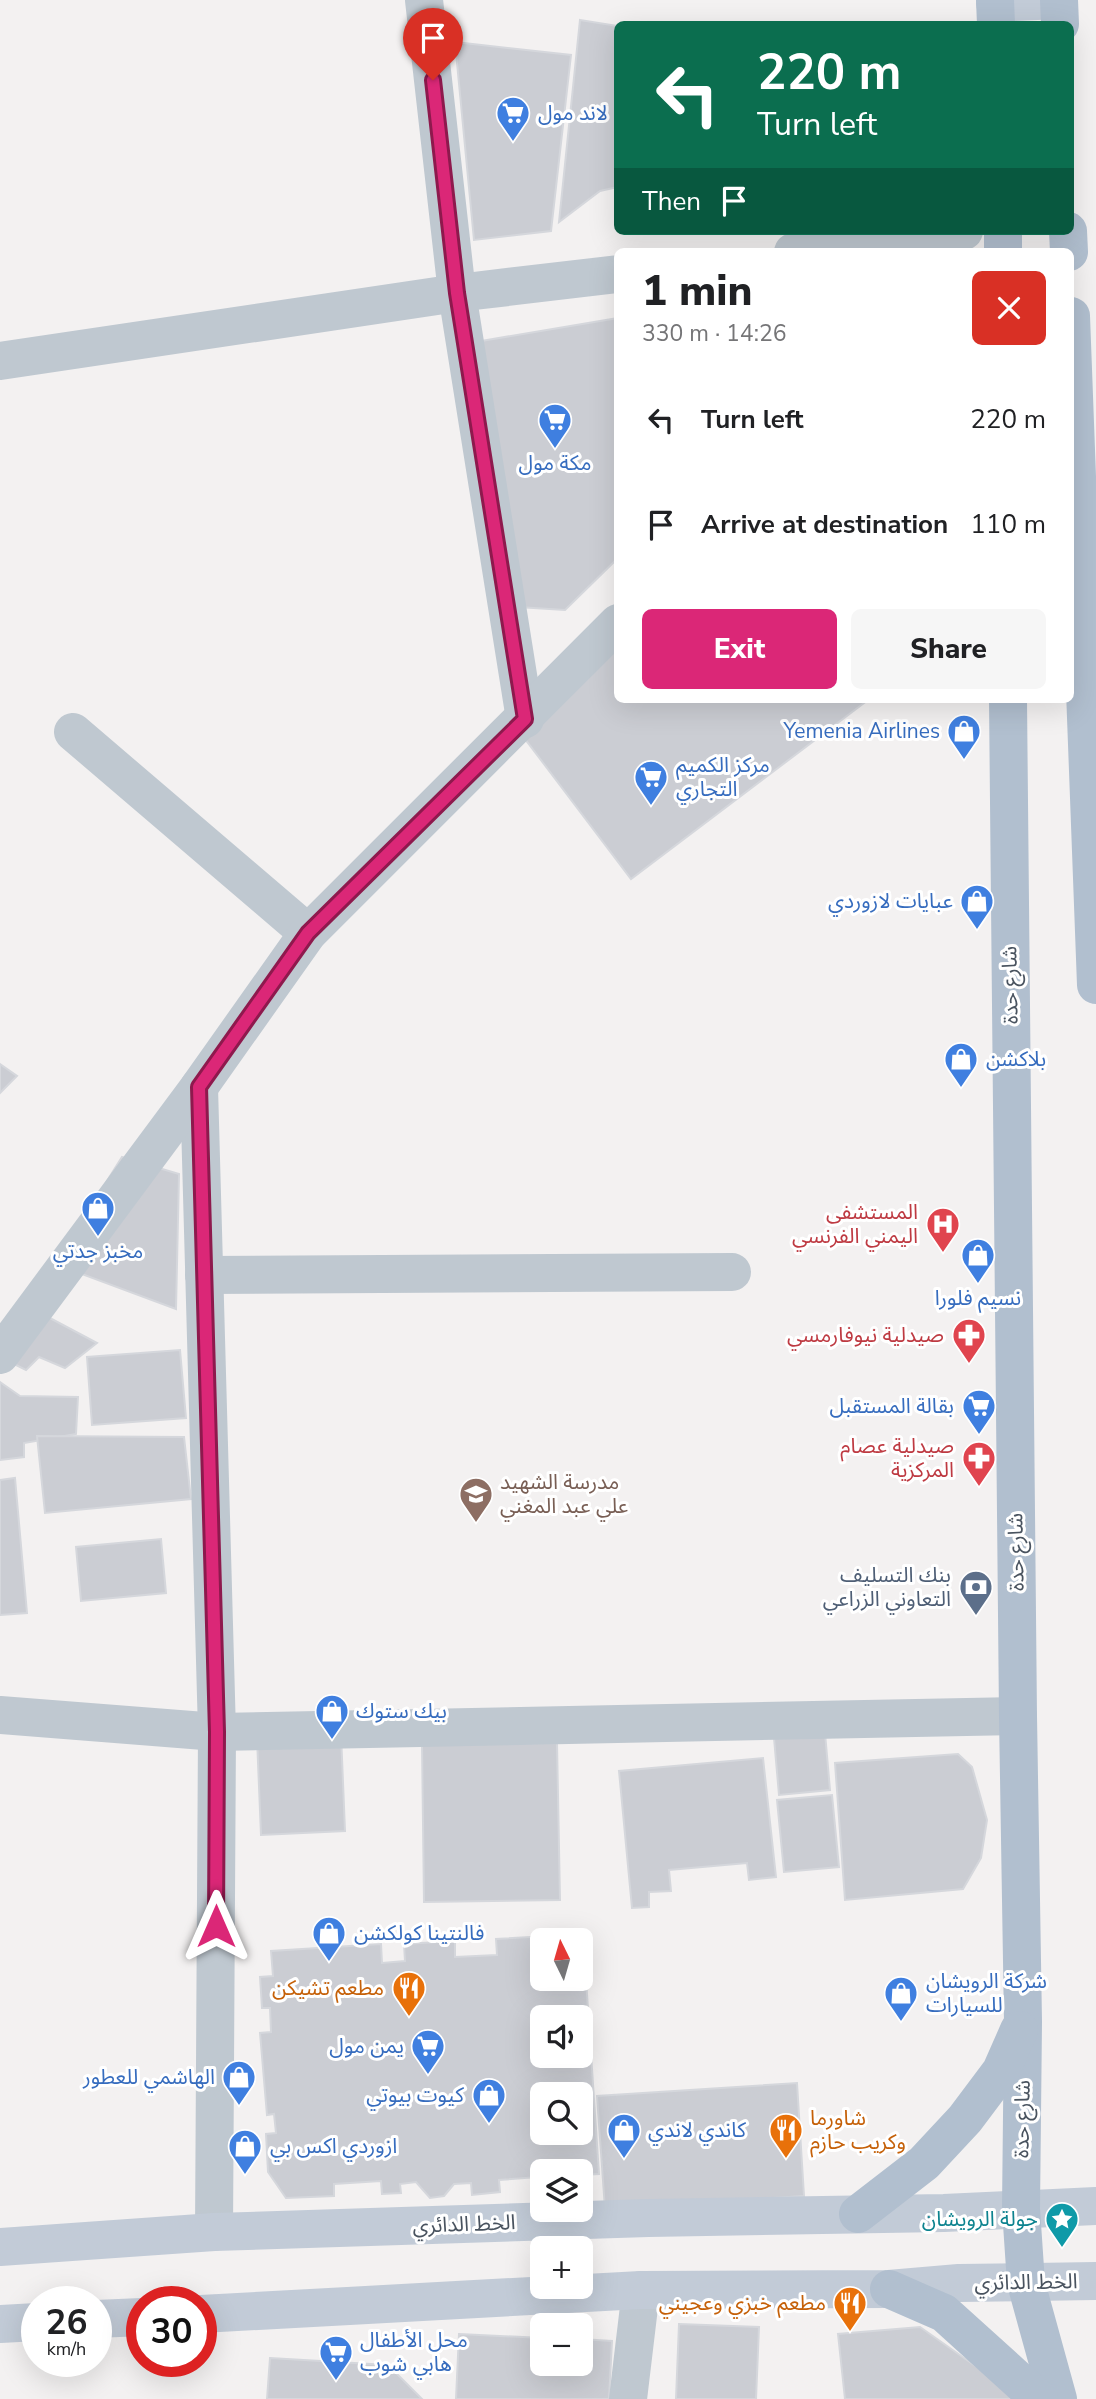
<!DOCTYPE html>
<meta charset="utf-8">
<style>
body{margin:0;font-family:"Nunito Sans","Noto Sans Arabic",sans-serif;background:#f6f6f6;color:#202124;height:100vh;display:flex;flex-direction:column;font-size:26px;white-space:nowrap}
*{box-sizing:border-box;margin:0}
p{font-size:23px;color:#757577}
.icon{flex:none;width:38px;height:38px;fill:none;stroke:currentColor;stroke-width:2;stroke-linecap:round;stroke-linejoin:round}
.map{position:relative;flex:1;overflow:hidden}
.sheet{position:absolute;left:614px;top:248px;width:460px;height:455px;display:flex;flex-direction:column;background:#fff;border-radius:10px;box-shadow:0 7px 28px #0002}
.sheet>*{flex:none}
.hud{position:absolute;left:614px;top:21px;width:460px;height:214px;border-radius:10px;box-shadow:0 7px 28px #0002;background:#0b6e4f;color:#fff;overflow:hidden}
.needle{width:46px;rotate:355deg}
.buttons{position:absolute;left:530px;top:1928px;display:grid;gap:14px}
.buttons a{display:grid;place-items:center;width:63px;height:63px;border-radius:10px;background:#fff;box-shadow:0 7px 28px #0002;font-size:35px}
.speed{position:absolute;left:21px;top:2286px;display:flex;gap:14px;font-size:35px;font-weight:700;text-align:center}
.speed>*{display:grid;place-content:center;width:91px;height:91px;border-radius:50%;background:#fff;box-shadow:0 7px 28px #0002;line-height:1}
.speed small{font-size:18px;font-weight:400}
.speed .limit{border:10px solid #d22;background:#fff;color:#111}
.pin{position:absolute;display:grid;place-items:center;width:60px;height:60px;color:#fff;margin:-72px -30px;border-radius:50% 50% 50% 0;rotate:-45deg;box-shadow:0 0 7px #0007}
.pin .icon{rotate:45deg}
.me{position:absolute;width:77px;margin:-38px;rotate:0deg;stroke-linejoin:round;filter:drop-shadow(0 0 5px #0008)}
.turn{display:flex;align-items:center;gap:24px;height:147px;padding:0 28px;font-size:32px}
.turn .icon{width:91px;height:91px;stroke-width:2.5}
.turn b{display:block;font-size:49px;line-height:60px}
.then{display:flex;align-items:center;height:66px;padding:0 28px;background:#0003;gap:14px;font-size:26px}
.round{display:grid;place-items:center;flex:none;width:74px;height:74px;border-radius:10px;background:#f6f6f6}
.head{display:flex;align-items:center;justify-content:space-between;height:119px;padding:0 28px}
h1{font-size:42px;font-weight:800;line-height:52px}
.cta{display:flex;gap:14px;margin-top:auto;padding:14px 28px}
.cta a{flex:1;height:80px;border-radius:10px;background:#db2777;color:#fff;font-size:28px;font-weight:800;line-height:80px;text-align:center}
.cta a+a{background:#f6f6f6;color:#202124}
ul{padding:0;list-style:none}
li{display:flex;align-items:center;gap:21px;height:105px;padding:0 28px}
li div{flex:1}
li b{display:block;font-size:26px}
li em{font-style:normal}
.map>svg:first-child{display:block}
.building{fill:#cbcdd3;stroke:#d5d7dc;stroke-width:2;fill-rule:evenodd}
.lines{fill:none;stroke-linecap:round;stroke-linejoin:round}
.street{stroke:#bfc8d0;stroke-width:38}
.secondary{stroke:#c2cbd7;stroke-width:38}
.primary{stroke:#b1bfcf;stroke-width:38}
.route-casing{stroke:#8e194d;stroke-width:18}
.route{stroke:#db2777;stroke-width:12}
.labels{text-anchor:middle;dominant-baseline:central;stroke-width:6;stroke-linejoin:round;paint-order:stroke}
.shop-label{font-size:21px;fill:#366cbe;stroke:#fff;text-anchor:start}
.street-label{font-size:21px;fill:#49535f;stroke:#fff}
.health-label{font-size:21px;fill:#be3a42;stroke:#fff;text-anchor:end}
.education-label{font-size:21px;fill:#785e54;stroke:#fff;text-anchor:start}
.service-label{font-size:21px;fill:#4e5e75;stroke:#fff;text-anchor:end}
.food-label{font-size:21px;fill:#c56008;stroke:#fff;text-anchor:end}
.culture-label{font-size:21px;fill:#0d838f;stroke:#fff;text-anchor:end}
</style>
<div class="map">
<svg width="1096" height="2399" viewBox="0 0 1096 2399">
<rect width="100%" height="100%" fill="#f3f1f1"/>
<g class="building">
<path d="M 580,20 L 618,26 L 618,187 L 600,191 L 559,222 Z"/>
<path d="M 455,42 L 571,55 L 551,231 L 474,240 Z"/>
<path d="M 618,318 L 618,558 L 565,610 L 518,607 L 475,342 Z"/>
<path d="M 618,638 L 618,700 L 868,700 L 631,879 L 522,735 Z"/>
<path d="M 0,1064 L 17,1076 L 0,1093 Z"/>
<path d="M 122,1157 L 179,1174 L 176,1309 L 55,1264 Z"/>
<path d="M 31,1308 L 97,1343 L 65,1368 L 39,1357 L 26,1370 L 4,1359 Z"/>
<path d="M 180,1350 L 186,1418 L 92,1425 L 87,1357 Z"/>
<path d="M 0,1382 L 20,1396 L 78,1397 L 76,1434 L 24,1443 L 24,1457 L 0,1460 Z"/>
<path d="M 37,1436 L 184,1437 L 191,1499 L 45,1513 Z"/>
<path d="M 15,1478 L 27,1613 L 0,1615 L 0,1480 Z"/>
<path d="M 161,1539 L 166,1593 L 81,1601 L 76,1547 Z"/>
<path d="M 825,1733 L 830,1790 L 779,1795 L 774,1738 Z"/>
<path d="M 341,1734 L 345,1831 L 261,1835 L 257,1738 Z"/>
<path d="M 557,1743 L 560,1900 L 424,1902 L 422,1744 Z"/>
<path d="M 958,1754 L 972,1767 L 987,1820 L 981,1858 L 963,1889 L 845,1900 L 835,1763 Z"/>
<path d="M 763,1758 L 776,1877 L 749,1880 L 747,1863 L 669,1870 L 671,1891 L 649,1892 L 649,1907 L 632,1908 L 619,1771 Z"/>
<path d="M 832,1795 L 839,1867 L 784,1872 L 777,1800 Z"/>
<path d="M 583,1934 L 599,2174 L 581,2175 L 581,2172 L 542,2172 L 542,2191 L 539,2191 L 538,2177 L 499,2180 L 500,2192 L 472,2195 L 471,2183 L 454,2184 L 444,2196 L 430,2198 L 416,2182 L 400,2184 L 401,2193 L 382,2194 L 381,2181 L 334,2184 L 334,2196 L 286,2198 L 268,2172 L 266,2134 L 276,2133 L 274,2114 L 267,2115 L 260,2033 L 271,2032 L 270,2008 L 262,2008 L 260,1977 L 273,1976 L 271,1951 L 381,1944 L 382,1963 L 405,1961 L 404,1944 L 455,1941 L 455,1957 L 497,1955 L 496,1939 ZM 542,1941 L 581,1941 L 581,1979 L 542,1979 ZM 542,2018 L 581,2018 L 581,2056 L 542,2056 ZM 542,2095 L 581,2095 L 581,2133 L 542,2133 Z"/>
<path d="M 797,2083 L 804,2196 L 605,2209 L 597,2096 Z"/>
<path d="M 679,2324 L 759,2327 L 756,2399 L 676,2399 Z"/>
<path d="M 920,2327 L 1011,2391 L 1013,2399 L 845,2399 L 838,2334 Z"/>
<path d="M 459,2334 L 542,2338 L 542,2364 L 581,2364 L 581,2339 L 612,2341 L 609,2399 L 456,2399 Z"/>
<path d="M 270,2358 L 388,2365 L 422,2399 L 267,2399 Z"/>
</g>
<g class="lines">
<g class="street">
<path d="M 424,0 L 457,293 L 525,719"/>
<path d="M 793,252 L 964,231"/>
<path d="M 0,361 L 457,293 L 618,274"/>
<path d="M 73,732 L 308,933"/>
<path d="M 199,1087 L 217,1732 L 214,2232"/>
<path d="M 204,1275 L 732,1272"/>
<path d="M 0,1355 L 199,1087 L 308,933 L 618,623"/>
<path d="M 0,1715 L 217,1732 L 1018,1716"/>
<path d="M 628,2399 L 641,2290"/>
</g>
<g class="secondary">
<path d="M 995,3 L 1059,0"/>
<path d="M 0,2247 L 214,2232 L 648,2218 L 944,2213 L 1096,2206"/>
<path d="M 201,2314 L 641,2290 L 889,2289 L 959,2283 L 1096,2281"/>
<path d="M 96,2319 L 142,2317"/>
<path d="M 0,2324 L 37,2322"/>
</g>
<g class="primary">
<path d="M 995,0 L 996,24"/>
<path d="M 1059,0 L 1060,24"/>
<path d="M 1003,231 L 1003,252"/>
<path d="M 1068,231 L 1069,252"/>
<path d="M 1071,316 L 1096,985"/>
<path d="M 1008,700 L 1018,1716 L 1023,2022 L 1021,2209 L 1026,2283 L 1058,2399"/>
<path d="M 858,2214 L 924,2163 L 965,2119 L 1001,2071 L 1019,2030"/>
<path d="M 889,2289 L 944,2313 L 1039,2399"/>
</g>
</g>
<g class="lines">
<defs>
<path id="route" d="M 216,1926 L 217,1732 L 199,1087 L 308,933 L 525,719 L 457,293 L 433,80"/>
</defs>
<use href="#route" class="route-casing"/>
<use href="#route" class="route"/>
</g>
<defs>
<symbol id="supermarket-pin" viewBox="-11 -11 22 30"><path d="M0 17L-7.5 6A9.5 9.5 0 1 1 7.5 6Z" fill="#3f7fe0" stroke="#fff"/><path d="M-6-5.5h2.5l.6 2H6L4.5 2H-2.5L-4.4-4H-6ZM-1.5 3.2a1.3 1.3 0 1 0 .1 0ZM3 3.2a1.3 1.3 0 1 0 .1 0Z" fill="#fff"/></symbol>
<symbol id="shop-pin" viewBox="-11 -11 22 30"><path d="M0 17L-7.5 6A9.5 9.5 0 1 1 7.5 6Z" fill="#3f7fe0" stroke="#fff"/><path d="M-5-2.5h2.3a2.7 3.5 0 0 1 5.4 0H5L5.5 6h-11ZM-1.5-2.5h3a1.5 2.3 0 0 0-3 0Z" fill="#fff"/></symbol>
<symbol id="hospital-pin" viewBox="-11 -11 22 30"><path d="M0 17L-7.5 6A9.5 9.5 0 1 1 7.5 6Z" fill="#e0444e" stroke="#fff"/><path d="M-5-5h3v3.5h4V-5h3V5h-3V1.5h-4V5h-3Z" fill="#fff"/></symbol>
<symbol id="pharmacy-pin" viewBox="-11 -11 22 30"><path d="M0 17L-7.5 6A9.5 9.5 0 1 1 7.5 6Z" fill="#e0444e" stroke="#fff"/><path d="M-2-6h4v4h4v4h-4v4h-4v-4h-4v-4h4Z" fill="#fff"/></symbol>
<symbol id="school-pin" viewBox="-11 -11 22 30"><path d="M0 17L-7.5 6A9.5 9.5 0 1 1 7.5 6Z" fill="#8d6e63" stroke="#fff"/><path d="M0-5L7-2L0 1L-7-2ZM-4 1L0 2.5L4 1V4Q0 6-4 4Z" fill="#fff"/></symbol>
<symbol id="bank-pin" viewBox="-11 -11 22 30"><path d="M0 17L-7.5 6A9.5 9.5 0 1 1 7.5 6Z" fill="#5c6f8a" stroke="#fff"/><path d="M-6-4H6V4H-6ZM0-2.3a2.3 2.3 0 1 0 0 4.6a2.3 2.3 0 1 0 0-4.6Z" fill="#fff"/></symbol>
<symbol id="restaurant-pin" viewBox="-11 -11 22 30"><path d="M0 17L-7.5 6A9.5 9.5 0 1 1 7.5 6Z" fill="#e8710a" stroke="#fff"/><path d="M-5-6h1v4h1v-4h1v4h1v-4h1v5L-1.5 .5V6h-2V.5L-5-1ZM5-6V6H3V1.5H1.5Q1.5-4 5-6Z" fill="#fff"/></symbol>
<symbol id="sight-pin" viewBox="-11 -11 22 30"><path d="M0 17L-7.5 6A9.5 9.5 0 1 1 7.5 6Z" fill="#0f9aa8" stroke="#fff"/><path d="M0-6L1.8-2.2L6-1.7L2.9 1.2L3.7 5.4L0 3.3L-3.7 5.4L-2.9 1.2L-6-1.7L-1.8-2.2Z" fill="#fff"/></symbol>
</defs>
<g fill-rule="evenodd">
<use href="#supermarket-pin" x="494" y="94" width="38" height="52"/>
<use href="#supermarket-pin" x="536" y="401" width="38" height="52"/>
<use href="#shop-pin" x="945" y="712" width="38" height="52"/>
<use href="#supermarket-pin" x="632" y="758" width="38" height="52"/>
<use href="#shop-pin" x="958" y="882" width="38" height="52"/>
<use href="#shop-pin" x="942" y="1040" width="38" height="52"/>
<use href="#shop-pin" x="79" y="1189" width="38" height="52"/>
<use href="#hospital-pin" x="924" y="1205" width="38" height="52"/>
<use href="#shop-pin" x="959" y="1236" width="38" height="52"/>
<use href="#pharmacy-pin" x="950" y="1316" width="38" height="52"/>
<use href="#supermarket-pin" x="960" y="1387" width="38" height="52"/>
<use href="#pharmacy-pin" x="960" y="1439" width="38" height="52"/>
<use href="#school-pin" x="457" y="1475" width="38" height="52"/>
<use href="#bank-pin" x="957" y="1568" width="38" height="52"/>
<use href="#shop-pin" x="313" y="1692" width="38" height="52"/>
<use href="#shop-pin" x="310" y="1914" width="38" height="52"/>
<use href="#restaurant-pin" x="390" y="1969" width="38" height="52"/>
<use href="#shop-pin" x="882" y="1974" width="38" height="52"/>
<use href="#supermarket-pin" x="409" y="2027" width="38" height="52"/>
<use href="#shop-pin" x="220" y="2058" width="38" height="52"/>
<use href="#shop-pin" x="470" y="2076" width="38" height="52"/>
<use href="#shop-pin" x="605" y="2111" width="38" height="52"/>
<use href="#restaurant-pin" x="767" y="2111" width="38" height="52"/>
<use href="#shop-pin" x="226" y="2127" width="38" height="52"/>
<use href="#sight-pin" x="1043" y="2200" width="38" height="52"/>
<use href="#restaurant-pin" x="831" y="2284" width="38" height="52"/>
<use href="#supermarket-pin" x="317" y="2333" width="38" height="52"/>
</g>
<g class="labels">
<g class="shop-label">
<text x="538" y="113">لاند مول</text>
<text x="555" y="463" text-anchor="middle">مكة مول</text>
<text x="940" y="731" text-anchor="end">Yemenia Airlines</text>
<text x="676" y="765">مركز الكميم<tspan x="676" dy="24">التجاري</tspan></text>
<text x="953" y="901" text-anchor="end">عبايات لازوردي</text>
<text x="986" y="1059">بلاكشن</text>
<text x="98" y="1251" text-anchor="middle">مخبز جدتي</text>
<text x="978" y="1298" text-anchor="middle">نسيم فلورا</text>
<text x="954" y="1406" text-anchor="end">بقالة المستقبل</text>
<text x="356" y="1711">بيك ستوك</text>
<text x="354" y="1933">فالنتينا كولكشن</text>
<text x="926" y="1981">شركة الرويشان<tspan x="926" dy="24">للسيارات</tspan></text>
<text x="404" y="2046" text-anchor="end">يمن مول</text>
<text x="215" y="2077" text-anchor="end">الهاشمي للعطور</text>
<text x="464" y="2095" text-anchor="end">كيوت بيوتي</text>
<text x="648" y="2130">كاندي لاندي</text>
<text x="270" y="2146">ازوردي اكس بي</text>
<text x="360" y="2340">محل الأطفال<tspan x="360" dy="24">هابي شوب</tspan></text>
</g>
<g class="street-label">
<text transform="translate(1010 985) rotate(-91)">شارع حدة</text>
<text transform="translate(1016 1552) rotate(-91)">شارع حدة</text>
<text transform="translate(1022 2119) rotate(-89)">شارع حدة</text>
<text transform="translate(464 2224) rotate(-2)">الخط الدائري</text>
<text transform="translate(1026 2282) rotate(-1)">الخط الدائري</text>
</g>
<g class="health-label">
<text x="918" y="1212">المستشفى<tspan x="918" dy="24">اليمني الفرنسي</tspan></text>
<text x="944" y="1335">صيدلية نيوفارمسي</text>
<text x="954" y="1446">صيدلية عصام<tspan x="954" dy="24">المركزية</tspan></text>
</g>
<g class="education-label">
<text x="500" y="1482">مدرسة الشهيد<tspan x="500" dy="24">علي عبد المغني</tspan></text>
</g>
<g class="service-label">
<text x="951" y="1575">بنك التسليف<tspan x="951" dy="24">التعاوني الزراعي</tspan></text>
</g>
<g class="food-label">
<text x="384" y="1988">مطعم تشيكن</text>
<text x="810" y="2118" text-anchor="start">شاورما<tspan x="810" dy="24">وكريب حازم</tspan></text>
<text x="826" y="2303">مطعم خبزي وعجيني</text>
</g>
<g class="culture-label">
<text x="1038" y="2219">جولة الرويشان</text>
</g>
</g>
</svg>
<div class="buttons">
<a><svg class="needle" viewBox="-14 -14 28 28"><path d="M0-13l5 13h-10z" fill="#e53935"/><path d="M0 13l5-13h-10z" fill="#757577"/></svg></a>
<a><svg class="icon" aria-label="sound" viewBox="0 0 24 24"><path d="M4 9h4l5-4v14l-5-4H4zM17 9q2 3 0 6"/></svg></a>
<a><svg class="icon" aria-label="search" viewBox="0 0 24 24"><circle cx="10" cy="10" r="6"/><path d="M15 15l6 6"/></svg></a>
<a><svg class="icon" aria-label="layers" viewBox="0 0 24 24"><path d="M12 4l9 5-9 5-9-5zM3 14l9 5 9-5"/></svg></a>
<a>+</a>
<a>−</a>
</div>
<div class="speed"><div>26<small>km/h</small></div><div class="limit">30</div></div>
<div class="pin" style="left:433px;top:80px;background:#d93025"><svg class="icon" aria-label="arrive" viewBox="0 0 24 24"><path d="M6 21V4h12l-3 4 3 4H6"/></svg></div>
<svg class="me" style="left:216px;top:1926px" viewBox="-20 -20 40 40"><path d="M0-17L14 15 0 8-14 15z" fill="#db2777" stroke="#fff" stroke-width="4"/></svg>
<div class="hud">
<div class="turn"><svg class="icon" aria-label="left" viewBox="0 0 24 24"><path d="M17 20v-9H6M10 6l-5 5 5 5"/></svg><div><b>220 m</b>Turn left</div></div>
<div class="then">Then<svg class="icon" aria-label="arrive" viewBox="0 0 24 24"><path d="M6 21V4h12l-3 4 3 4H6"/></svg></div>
</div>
<section class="sheet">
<div class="head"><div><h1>1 min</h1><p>330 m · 14:26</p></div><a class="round" style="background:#d93025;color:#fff"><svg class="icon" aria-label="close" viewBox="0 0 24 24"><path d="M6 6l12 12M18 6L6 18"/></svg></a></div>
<ul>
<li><svg class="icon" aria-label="left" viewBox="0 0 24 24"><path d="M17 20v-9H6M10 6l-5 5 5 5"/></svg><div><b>Turn left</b></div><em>220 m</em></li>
<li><svg class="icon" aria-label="arrive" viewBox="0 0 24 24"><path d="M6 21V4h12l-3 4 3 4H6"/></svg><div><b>Arrive at destination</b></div><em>110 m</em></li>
</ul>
<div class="cta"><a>Exit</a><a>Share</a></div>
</section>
</div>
